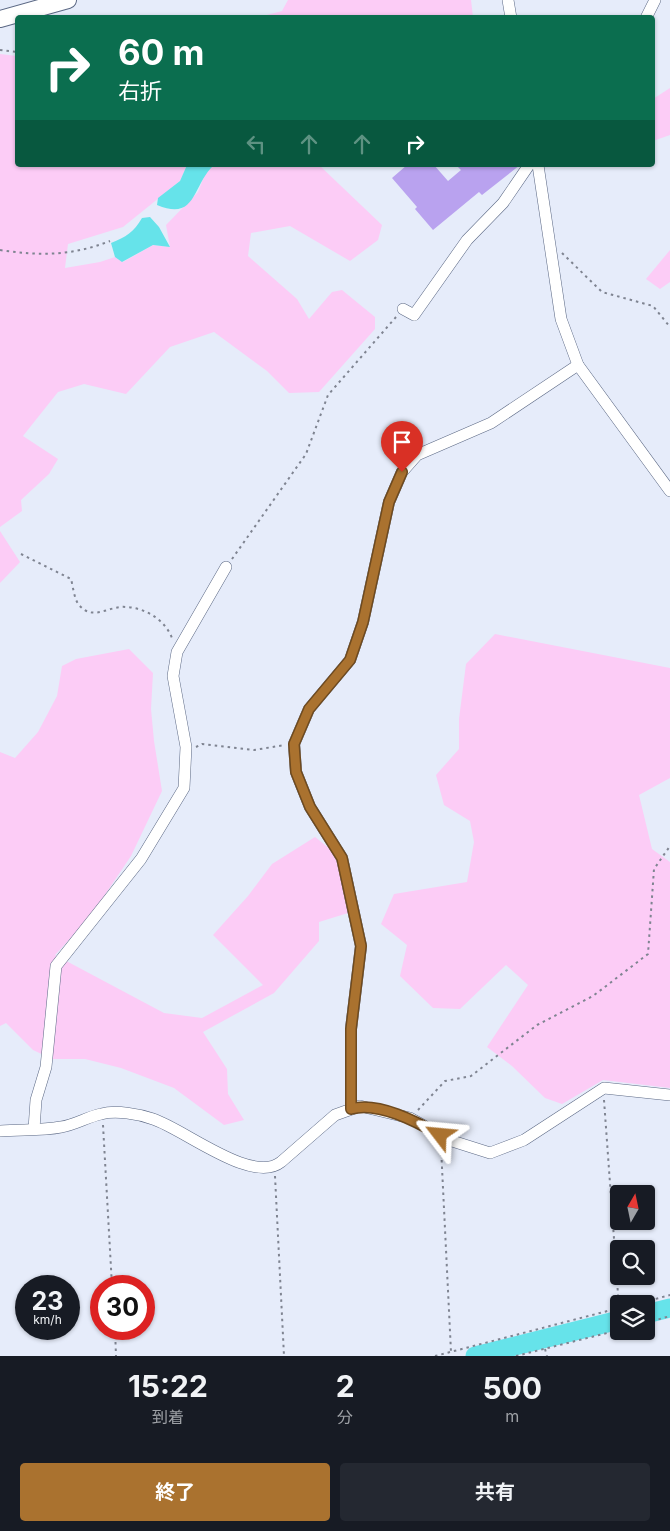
<!DOCTYPE html>
<html lang="ja">
<meta charset="utf-8">
<style>
body{margin:0;font-family:Inter,"Noto Sans JP",sans-serif;background:#242831;color:#f1f3f6;height:100vh;display:flex;flex-direction:column;font-size:19px;white-space:nowrap}
*{box-sizing:border-box;margin:0}
p{font-size:16px;color:#9ea1a6}
.icon{flex:none;width:28px;height:28px;fill:none;stroke:currentColor;stroke-width:2;stroke-linecap:round;stroke-linejoin:round}
.map{position:relative;height:1356px;overflow:hidden}
.side{display:flex;flex-direction:column;background:#171b24;flex:1}
.side>*{flex:none}
.guide{position:absolute;left:15px;top:15px;width:640px;height:152px;border-radius:5px;box-shadow:0 1px 4px #0004;background:#0b6e4f;color:#fff;overflow:hidden}
.needle{width:32px;rotate:9deg}
.fabs{position:absolute;left:610px;top:1185px;display:grid;gap:10px}
.fabs a{display:grid;place-items:center;width:45px;height:45px;border-radius:5px;background:#171b24;box-shadow:0 1px 4px #0004;font-size:25px}
.speed{position:absolute;left:15px;top:1275px;display:flex;gap:10px;font-size:25px;font-weight:700;text-align:center}
.speed>*{display:grid;place-content:center;width:65px;height:65px;border-radius:50%;background:#171b24;box-shadow:0 1px 4px #0004;line-height:1}
.speed small{font-size:12px;font-weight:400}
.speed .limit{border:8px solid #d22;background:#fff;color:#111}
.pin{position:absolute;display:grid;place-items:center;width:42px;height:42px;color:#fff;margin:-51px -21px;border-radius:50% 50% 50% 0;rotate:-45deg;box-shadow:0 0 5px #0007}
.pin .icon{rotate:45deg}
.me{position:absolute;width:55px;margin:-28px;rotate:299deg;stroke-linejoin:round;filter:drop-shadow(0 0 4px #0008)}
.turn{display:flex;align-items:center;gap:18px;height:105px;padding:0 20px;font-size:22px}
.turn .icon{width:65px;height:65px;stroke-width:2.5}
.turn b{display:block;font-size:35px;line-height:42px}
.lanes{display:flex;align-items:center;height:48px;padding:0 20px;background:#0003;justify-content:center;gap:25px;direction:ltr}
.lanes .off{opacity:.35}
.eta{display:flex;justify-content:space-evenly;align-items:center;height:85px;text-align:center}
.eta b{font-size:30px;font-weight:700;line-height:35px}
.primary-button{display:flex;gap:10px;margin-top:auto;padding:10px 20px}
.primary-button a{flex:1;height:58px;border-radius:5px;background:#aa722f;color:#fff;font-size:20px;font-weight:700;line-height:58px;text-align:center}
.primary-button a+a{background:#242831;color:#f1f3f6}
.map>svg:first-child{display:block}
.green{fill:#fcccf6}
.water{fill:#66e3ea}
.lines{fill:none;stroke-linecap:round;stroke-linejoin:round}
.river{stroke:#66e3ea;stroke-width:19}
.building{fill:#b9a2ef}
.minor-casing{stroke:#5b6884;stroke-width:12}
.highway-casing{stroke:#5b6884;stroke-width:18}
.path{stroke:#7f8491;stroke-width:2;stroke-dasharray:2.5 4;stroke-linecap:butt}
.minor{stroke:#fff;stroke-width:11}
.highway{stroke:#fff;stroke-width:16}
.route-casing{stroke:#6e4a1f;stroke-width:12}
.route{stroke:#aa722f;stroke-width:9}
</style>
<div class="map">
<svg width="670" height="1356" viewBox="0 0 670 1356">
<rect width="100%" height="100%" fill="#e6ecfa"/>
<g class="green">
<path d="M 288,0 L 471,0 L 473,17 L 259,17 L 282,11 Z"/>
<path d="M 0,54 L 17,56 L 18,165 L 187,165 L 180,181 L 123,227 L 68,244 L 65,268 L 100,262 L 115,257 L 123,262 L 153,245 L 170,247 L 166,225 L 198,192 L 205,174 L 214,165 L 319,165 L 382,225 L 378,240 L 350,261 L 290,226 L 251,233 L 248,256 L 297,299 L 309,319 L 332,292 L 342,290 L 375,317 L 375,329 L 319,392 L 289,393 L 267,371 L 214,332 L 170,347 L 126,394 L 84,384 L 58,392 L 23,436 L 58,459 L 49,474 L 21,500 L 22,511 L 0,527 Z"/>
<path d="M 670,88 L 670,135 L 653,141 L 653,99 Z"/>
<path d="M 670,250 L 670,282 L 660,289 L 646,279 Z"/>
<path d="M 0,531 L 20,562 L 0,583 Z"/>
<path d="M 495,634 L 670,668 L 670,778 L 639,795 L 652,849 L 670,862 L 670,1088 L 603,1080 L 562,1104 L 545,1098 L 512,1066 L 487,1047 L 528,985 L 506,965 L 460,1009 L 433,1008 L 400,976 L 407,945 L 381,924 L 394,894 L 467,882 L 474,842 L 470,821 L 444,805 L 436,775 L 459,749 L 459,719 L 466,664 Z"/>
<path d="M 129,649 L 153,673 L 151,709 L 154,741 L 162,791 L 131,856 L 90,917 L 55,955 L 164,1013 L 202,1018 L 263,985 L 213,935 L 248,896 L 272,864 L 315,837 C 322,843 330,848 336,855 C 345,865 345,899 348,913 L 319,922 L 319,941 L 274,993 L 203,1032 L 227,1069 L 228,1094 L 244,1120 L 224,1125 L 174,1088 L 121,1068 L 85,1059 L 52,1059 L 33,1050 L 6,1023 L 0,1026 L 0,752 L 15,758 L 38,732 L 57,696 L 62,666 L 76,659 Z"/>
</g>
<g class="water">
<path d="M 187,165 L 214,165 C 192,185 197,222 157,205 L 158,198 L 180,181 Z"/>
<path d="M 150,217 L 159,227 L 170,247 L 153,245 L 122,262 L 115,257 L 111,243 C 126,237 134,232 142,218 Z"/>
</g>
<g class="lines">
<g class="river">
<path d="M 646,1314 L 670,1308"/>
<path d="M 475,1356 L 619,1320"/>
</g>
</g>
<path class="building" d="M 407,165 L 434,165 L 448,181 L 461,170 L 456,165 L 520,165 L 482,195 L 479,192 L 433,230 L 415,209 L 417,207 L 392,178 Z"/>
<g class="lines">
<defs>
<g id="minor">
<path d="M 508,0 L 511,18"/>
<path d="M 646,18 L 655,0"/>
<path d="M 538,165 L 561,319 L 578,365 L 670,491"/>
<path d="M 403,309 L 414,315 L 467,240 L 503,203 L 529,165"/>
<path d="M 351,1109 L 351,1029 L 361,946 L 342,858 L 310,807 L 296,772 L 294,744 L 309,709 L 350,660 L 363,622 L 389,502 L 402,472 L 417,455 L 491,423 L 578,365"/>
<path d="M 34,1129 L 36,1100 L 46,1067 L 56,966 L 141,859 L 184,788 L 186,747 L 173,676 L 177,652 L 226,567"/>
<path d="M 0,1131 C 20,1129 41,1131 61,1127 C 75,1125 87,1117 101,1114 C 116,1110 139,1114 153,1119 C 184,1129 252,1185 281,1162 L 335,1115 L 360,1106 L 410,1118 L 449,1140 L 490,1153 L 524,1140 L 604,1088 L 670,1095"/>
</g>
<path id="highway" d="M 0,19 L 68,0"/>
</defs>
<use href="#minor" class="minor-casing"/>
<use href="#highway" class="highway-casing"/>
<g class="path">
<path d="M 0,50 L 18,52"/>
<path d="M 0,250 C 39,256 72,256 110,241"/>
<path d="M 562,253 L 602,292 L 653,306 L 670,327"/>
<path d="M 21,554 L 71,579 C 73,586 74,599 79,605 C 93,622 110,605 126,607 C 146,608 165,620 172,638"/>
<path d="M 232,559 L 306,454 L 328,395 L 396,317"/>
<path d="M 196,747 L 202,744 L 254,750 L 285,745"/>
<path d="M 604,1100 L 619,1308"/>
<path d="M 418,1110 L 445,1081 L 471,1076 L 537,1025 L 593,996 L 648,954 L 654,869 L 670,846"/>
<path d="M 103,1125 L 112,1286"/>
<path d="M 441,1147 L 451,1352"/>
<path d="M 275,1176 L 284,1356"/>
<path d="M 637,1304 L 670,1295"/>
<path d="M 646,1323 L 670,1316"/>
<path d="M 115,1329 L 116,1356"/>
<path d="M 545,1349 L 547,1356"/>
<path d="M 435,1356 L 619,1308"/>
<path d="M 516,1356 L 619,1330"/>
</g>
<use href="#minor" class="minor"/>
<use href="#highway" class="highway"/>
</g>
<g class="lines">
<defs>
<path id="route" d="M 402,472 L 389,502 L 363,622 L 350,660 L 309,709 L 294,744 L 296,772 L 310,807 L 342,858 L 361,946 L 351,1029 L 351,1109 C 378,1101 417,1122 440,1135"/>
</defs>
<use href="#route" class="route-casing"/>
<use href="#route" class="route"/>
</g>
</svg>
<div class="fabs">
<a><svg class="needle" viewBox="-14 -14 28 28"><path d="M0-13l5 13h-10z" fill="#e53935"/><path d="M0 13l5-13h-10z" fill="#9ea1a6"/></svg></a>
<a><svg class="icon" aria-label="search" viewBox="0 0 24 24"><circle cx="10" cy="10" r="6"/><path d="M15 15l6 6"/></svg></a>
<a><svg class="icon" aria-label="layers" viewBox="0 0 24 24"><path d="M12 4l9 5-9 5-9-5zM3 14l9 5 9-5"/></svg></a>
</div>
<div class="speed"><div>23<small>km/h</small></div><div class="limit">30</div></div>
<div class="pin" style="left:402px;top:472px;background:#d93025"><svg class="icon" aria-label="arrive" viewBox="0 0 24 24"><path d="M6 21V4h12l-3 4 3 4H6"/></svg></div>
<svg class="me" style="left:440px;top:1135px" viewBox="-20 -20 40 40"><path d="M0-17L14 15 0 8-14 15z" fill="#aa722f" stroke="#fff" stroke-width="4"/></svg>
<div class="guide">
<div class="turn"><svg class="icon" aria-label="right" viewBox="0 0 24 24"><path d="M7 20v-9h11M14 6l5 5-5 5"/></svg><div><b>60 m</b>右折</div></div>
<div class="lanes"><svg class="icon off" aria-label="left" viewBox="0 0 24 24"><path d="M17 20v-9H6M10 6l-5 5 5 5"/></svg><svg class="icon off" aria-label="ahead" viewBox="0 0 24 24"><path d="M12 20V5M6 11l6-6 6 6"/></svg><svg class="icon off" aria-label="ahead" viewBox="0 0 24 24"><path d="M12 20V5M6 11l6-6 6 6"/></svg><svg class="icon" aria-label="right" viewBox="0 0 24 24"><path d="M7 20v-9h11M14 6l5 5-5 5"/></svg></div>
</div>
</div>
<section class="side">
<div class="eta">
<div><b>15:22</b><p>到着</p></div>
<div><b>2</b><p>分</p></div>
<div><b>500</b><p>m</p></div>
</div>
<div class="primary-button"><a>終了</a><a>共有</a></div>
</section>
